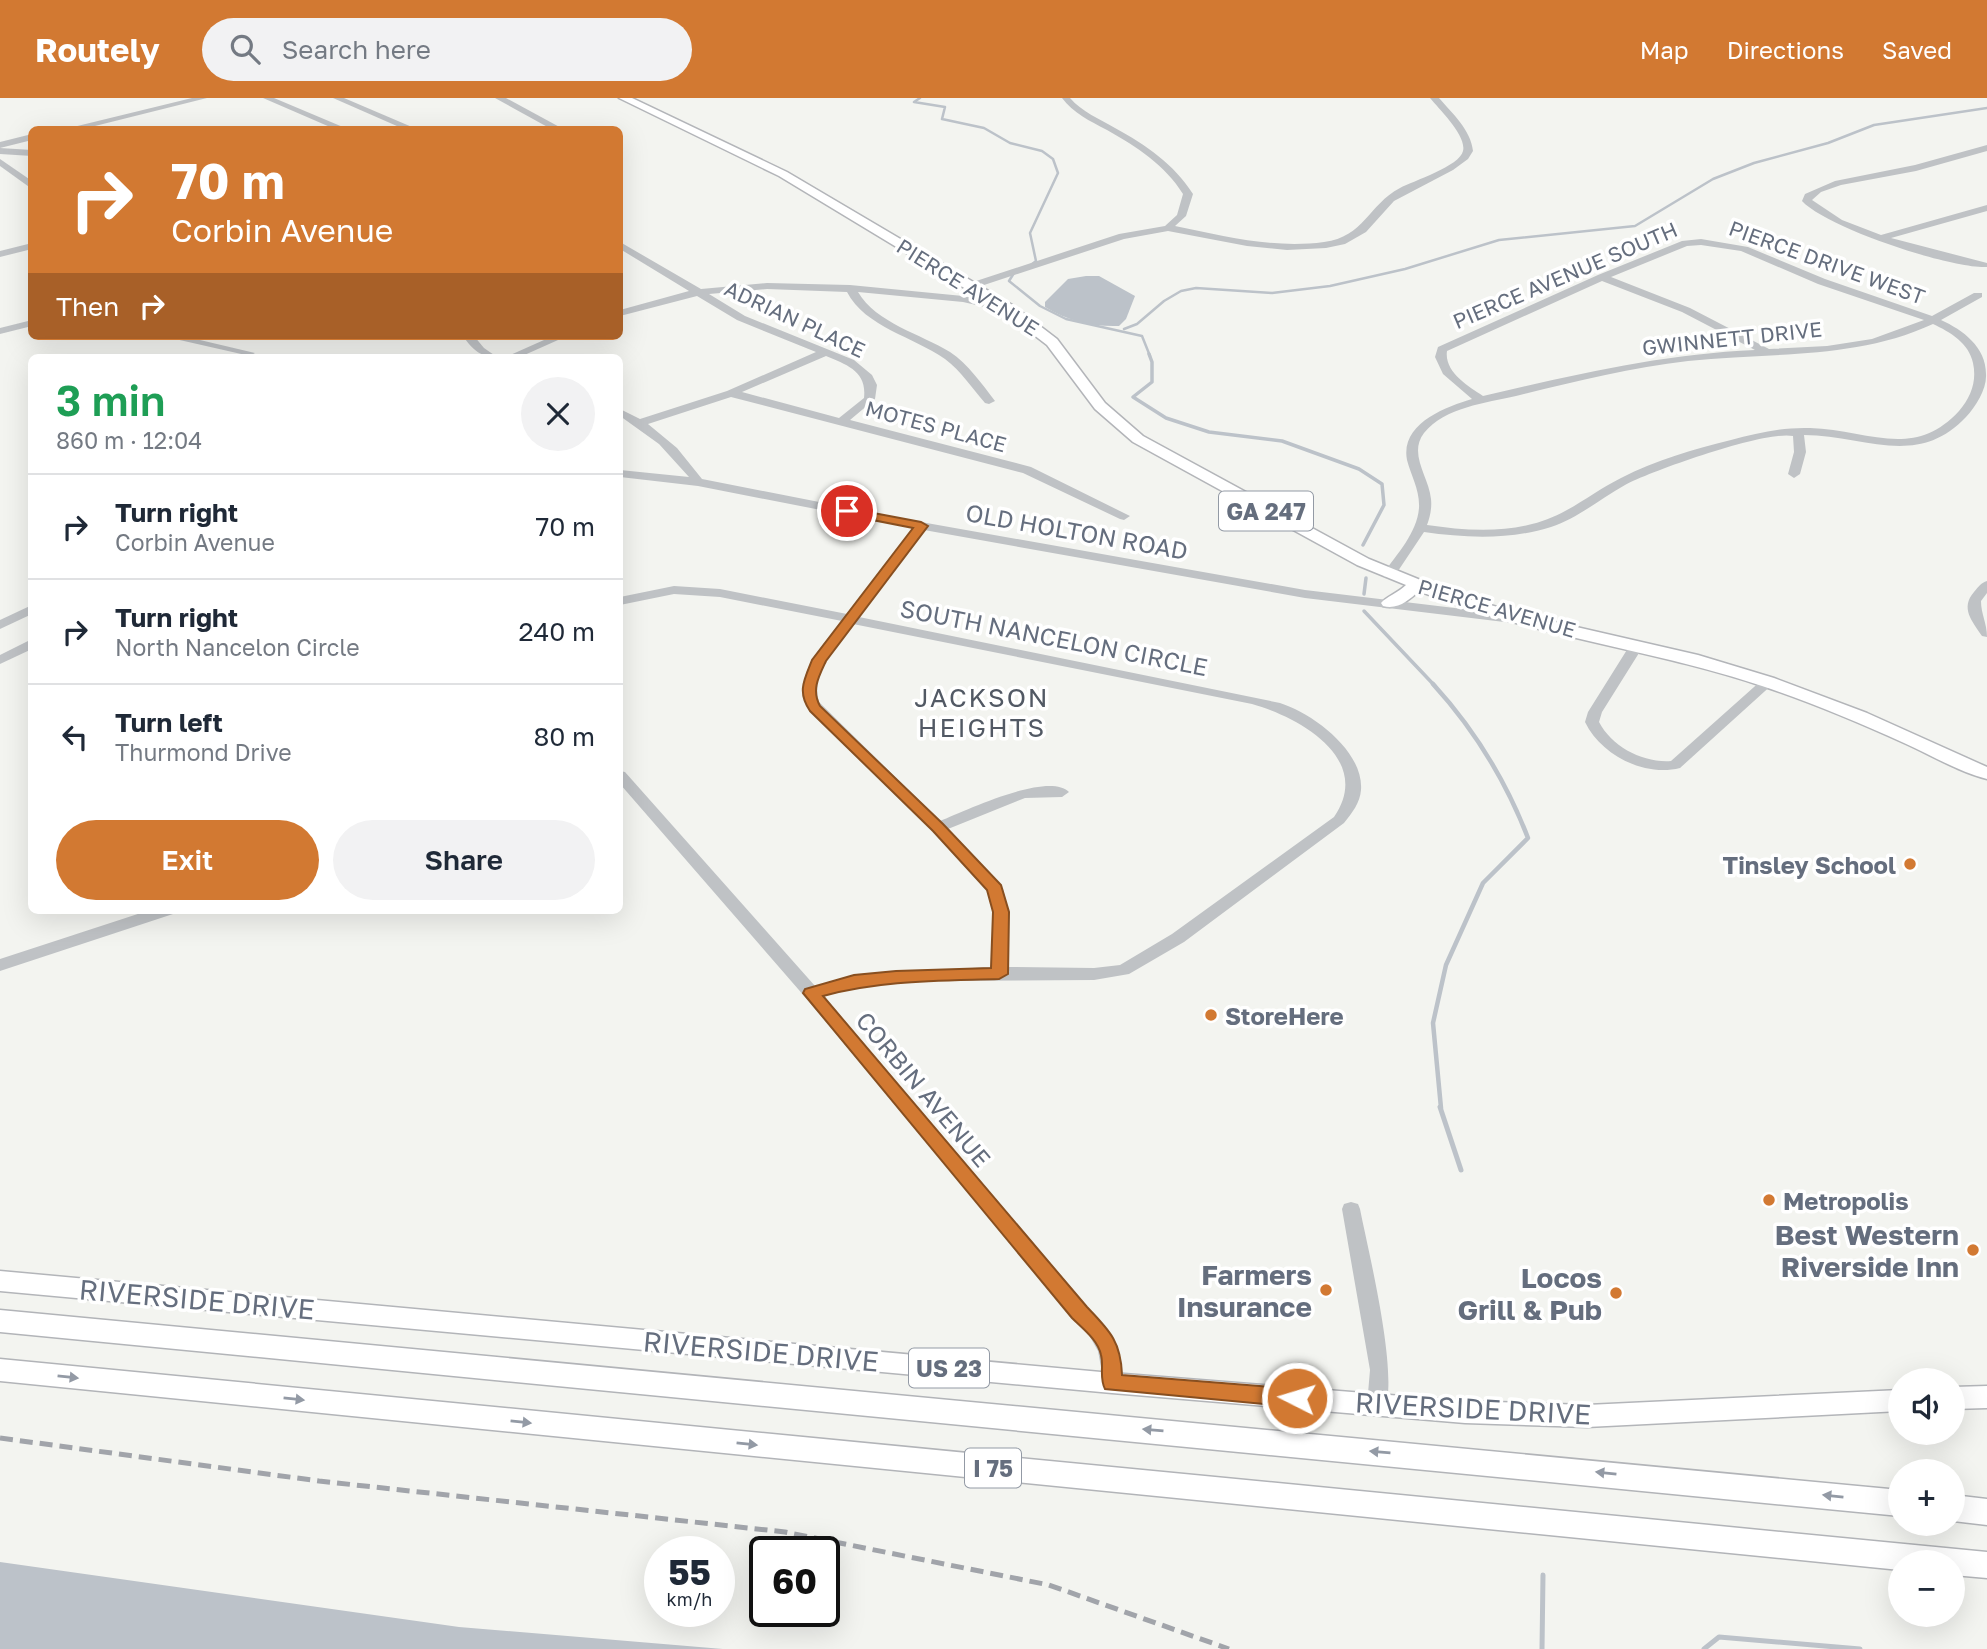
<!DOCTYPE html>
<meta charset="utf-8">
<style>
body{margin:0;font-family:"Golos Text",sans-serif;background:#f2f2f3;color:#1f2937;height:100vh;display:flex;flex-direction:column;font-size:26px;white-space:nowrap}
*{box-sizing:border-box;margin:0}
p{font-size:23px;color:#747a83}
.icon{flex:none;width:38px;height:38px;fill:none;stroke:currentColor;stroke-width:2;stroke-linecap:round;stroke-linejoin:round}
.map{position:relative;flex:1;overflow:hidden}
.side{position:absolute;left:28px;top:256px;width:595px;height:560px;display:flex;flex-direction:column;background:#fff;border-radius:10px;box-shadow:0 7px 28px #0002}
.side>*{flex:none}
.hud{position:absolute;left:28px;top:28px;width:595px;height:214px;border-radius:10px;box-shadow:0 7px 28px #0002;background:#d27932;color:#fff;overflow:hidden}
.buttons{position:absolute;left:1888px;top:1270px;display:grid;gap:14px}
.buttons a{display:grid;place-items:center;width:77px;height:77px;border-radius:50%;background:#fff;box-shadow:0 7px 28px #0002;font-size:35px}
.speed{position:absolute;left:644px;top:1438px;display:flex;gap:14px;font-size:35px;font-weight:700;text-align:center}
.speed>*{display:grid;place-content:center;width:91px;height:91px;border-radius:50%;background:#fff;box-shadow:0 7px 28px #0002;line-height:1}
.speed small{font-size:18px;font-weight:400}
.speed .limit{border:4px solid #111;border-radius:10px;background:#fff;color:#111}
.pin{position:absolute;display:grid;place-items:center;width:60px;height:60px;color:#fff;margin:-30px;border:4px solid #fff;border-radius:50%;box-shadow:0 2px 7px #0007}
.me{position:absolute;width:77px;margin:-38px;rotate:275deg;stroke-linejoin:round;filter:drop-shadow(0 0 5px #0008)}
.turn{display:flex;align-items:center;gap:24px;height:147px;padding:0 28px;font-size:32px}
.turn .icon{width:91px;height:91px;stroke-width:2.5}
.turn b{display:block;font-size:49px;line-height:60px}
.then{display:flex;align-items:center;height:66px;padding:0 28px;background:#0003;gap:14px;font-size:26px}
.round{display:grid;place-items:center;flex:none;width:74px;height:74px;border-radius:37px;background:#f2f2f3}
.headline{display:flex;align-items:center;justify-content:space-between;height:119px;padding:0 28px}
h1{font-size:42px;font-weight:600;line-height:52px;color:#1e9e55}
.primary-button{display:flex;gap:14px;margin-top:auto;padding:14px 28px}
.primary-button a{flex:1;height:80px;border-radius:42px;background:#d27932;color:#fff;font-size:28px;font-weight:600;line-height:80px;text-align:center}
.primary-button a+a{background:#f2f2f3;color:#1f2937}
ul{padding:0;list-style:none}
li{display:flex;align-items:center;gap:21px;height:105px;padding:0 28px;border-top:2px solid #e0e1e3}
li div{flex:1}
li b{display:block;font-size:26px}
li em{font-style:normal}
header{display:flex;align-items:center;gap:42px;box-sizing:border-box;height:98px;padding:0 35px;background:#d27932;color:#fff}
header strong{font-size:33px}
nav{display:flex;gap:38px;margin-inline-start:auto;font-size:24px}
.search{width:490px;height:63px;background:#f2f2f3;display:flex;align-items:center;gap:18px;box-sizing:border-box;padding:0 24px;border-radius:38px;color:#747a83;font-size:26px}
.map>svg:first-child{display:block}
.water{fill:#bcc2c9}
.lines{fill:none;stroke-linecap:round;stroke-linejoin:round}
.stream-far3{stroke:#bcc2c9;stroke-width:2.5}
.stream-far2{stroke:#bcc2c9;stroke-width:3.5}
.stream-far1{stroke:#bcc2c9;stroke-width:4.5}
.stream{stroke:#bcc2c9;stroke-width:5}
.major-casing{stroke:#b3b5b9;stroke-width:3}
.highway-casing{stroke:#b2b4b8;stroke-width:3}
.minor{fill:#bfc2c5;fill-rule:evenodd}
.major{fill:#fff;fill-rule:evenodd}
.highway{fill:#fff;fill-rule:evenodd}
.rail{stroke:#a1a4aa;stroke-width:5;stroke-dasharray:13 7;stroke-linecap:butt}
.oneway{fill:#939aa5}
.route{fill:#d27932;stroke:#884f20;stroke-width:2}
.poi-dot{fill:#d27932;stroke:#fff;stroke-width:2.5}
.labels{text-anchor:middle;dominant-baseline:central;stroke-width:7;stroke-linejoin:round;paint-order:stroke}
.far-street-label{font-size:21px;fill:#656e7e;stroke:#fff}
.shield{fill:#fff;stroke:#939aa5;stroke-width:2}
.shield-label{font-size:23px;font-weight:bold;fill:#656e7e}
.street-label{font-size:24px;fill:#656e7e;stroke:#fff}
.poi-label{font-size:24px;font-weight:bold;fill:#656e7e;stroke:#fff;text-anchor:start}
.neighbourhood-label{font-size:26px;letter-spacing:2px;fill:#525964;stroke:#fff}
.near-poi-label{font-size:28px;font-weight:bold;fill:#656e7e;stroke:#fff;text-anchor:end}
.near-street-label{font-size:28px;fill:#656e7e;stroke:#fff}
</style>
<header>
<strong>Routely</strong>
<div class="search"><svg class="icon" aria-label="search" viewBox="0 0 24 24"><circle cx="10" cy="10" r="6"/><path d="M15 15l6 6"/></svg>Search here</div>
<nav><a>Map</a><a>Directions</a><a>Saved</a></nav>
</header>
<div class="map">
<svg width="1987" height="1551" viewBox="0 0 1987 1551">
<rect width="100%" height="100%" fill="#f3f4f0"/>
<g class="water">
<path d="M 1086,178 L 1099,178 L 1135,198 L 1126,221 L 1119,228 C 1093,229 1068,223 1045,209 L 1045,204 L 1068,181 Z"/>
<path d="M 0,1464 L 459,1529 L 723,1551 L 0,1551 Z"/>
</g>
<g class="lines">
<g class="stream-far3">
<path d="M 920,0 L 914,4 L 945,9 L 942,21 L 984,30 L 1010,45 L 1042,53 L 1053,61 L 1058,75 L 1030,135 L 1036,163 L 1031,167"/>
<path d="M 1014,175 L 1009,183 L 1040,208 L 1066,221 L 1142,238 L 1150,258"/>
<path d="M 1124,231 L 1137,226 L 1164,203 L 1181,193 L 1196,190 L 1272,195 L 1330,188 L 1405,171 L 1499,142 L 1635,128 L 1713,81 L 1754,65 L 1828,45 L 1874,27 L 1987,10"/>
</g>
<g class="stream-far2">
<path d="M 1149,256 L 1152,264 L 1152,284 L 1133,299 L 1166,320 L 1209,334 L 1282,343 L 1359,371 L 1382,386 L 1384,407 L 1363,447"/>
<path d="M 1364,496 L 1366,480"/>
<path d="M 1364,513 L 1435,588"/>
</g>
<path class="stream-far1" d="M 1433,586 C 1475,632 1506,683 1528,740 L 1483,785 L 1446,867 L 1433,925 L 1441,1010"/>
<g class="stream">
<path d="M 1440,1009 L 1461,1072"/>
<path d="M 1542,1551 L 1543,1477"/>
<path d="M 1704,1551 L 1719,1539 L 1860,1551"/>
</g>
<defs>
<g id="major">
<path d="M 619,0 L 632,0 L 787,74 L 1014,208 L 1057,241 L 1105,305 L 1143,338 L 1369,461 L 1462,499 L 1533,519 L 1698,557 L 1774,580 L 1867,615 L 1987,669 L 1987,681 C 1959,674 1931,657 1904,645 C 1858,624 1810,604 1762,588 C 1649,550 1529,538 1419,493 C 1409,502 1398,512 1383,508 L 1381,505 C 1386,499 1399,494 1406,487 L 1357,467 L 1133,344 L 1095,311 L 1047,247 L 1004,214 L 779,78 Z"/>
<path d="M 0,1173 L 1112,1275 L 1465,1303 L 1587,1307 L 1900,1292 L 1900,1313 L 1587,1329 L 1465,1325 L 1112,1295 L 0,1193 Z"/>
<path d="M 1987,1288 L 1987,1310 L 1953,1311 L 1953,1289 Z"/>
</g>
<g id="highway">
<path d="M 0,1212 L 1900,1392 L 1900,1418 L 0,1234 Z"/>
<path d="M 0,1261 L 1987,1454 L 1987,1480 L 1953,1477 L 1953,1465 L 1900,1465 L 1900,1472 L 0,1283 Z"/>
<path d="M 1953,1397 L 1987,1401 L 1987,1427 L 1953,1423 Z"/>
</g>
</defs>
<use href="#major" class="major-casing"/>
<use href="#highway" class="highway-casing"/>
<g class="minor">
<path d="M 192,0 L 207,0 L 79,32 L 61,32 Z"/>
<path d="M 263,0 L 274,0 L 350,32 L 337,32 Z"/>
<path d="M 333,0 L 344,0 L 419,32 L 406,32 Z"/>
<path d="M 495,0 L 506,0 L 565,32 L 553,32 Z"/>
<path d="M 1062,0 L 1070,0 C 1082,14 1100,21 1115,30 C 1146,47 1174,66 1193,96 L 1186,118 L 1175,128 C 1224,138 1274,151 1324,144 C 1364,139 1368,107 1400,90 C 1413,83 1460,68 1463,53 C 1467,38 1439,11 1430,0 L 1439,0 C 1452,15 1471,32 1473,53 L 1468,61 L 1453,72 L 1394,103 L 1366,134 L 1345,146 L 1326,150 L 1287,152 L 1247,148 L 1168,133 L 1124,141 L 975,190 L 967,190 L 967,186 L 1119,136 L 1165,128 L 1177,117 L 1183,96 C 1165,67 1137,49 1107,32 C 1090,23 1073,15 1062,0 Z"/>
<path d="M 32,36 L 32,42 L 0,50 L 0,44 Z"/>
<path d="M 1987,47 L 1987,53 L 1916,73 L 1841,87 L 1821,94 L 1812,102 L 1842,122 L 1881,137 L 1987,107 L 1987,113 L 1891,140 L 1987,165 L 1987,169 C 1951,171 1827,130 1802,103 L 1805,96 L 1835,83 L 1915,67 Z"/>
<path d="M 0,50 L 32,52 L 32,58 L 0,56 Z"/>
<path d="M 0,61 L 32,83 L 32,91 L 0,68 Z"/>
<path d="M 1701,141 L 1748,149 L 1825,181 L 1932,218 L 1974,195 L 1982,195 L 1982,199 L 1941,222 C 1963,232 1986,249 1986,276 C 1987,291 1976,308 1966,319 C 1917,371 1864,337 1804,337 L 1806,354 L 1800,376 L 1794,380 L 1788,376 L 1794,354 L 1793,338 C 1767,332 1653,372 1625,387 C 1600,401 1578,420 1551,429 C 1509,442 1466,440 1424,434 L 1394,479 L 1384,479 L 1383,476 C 1397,456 1417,435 1419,410 C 1420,392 1411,378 1407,362 C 1400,326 1445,309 1472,301 L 1443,276 L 1435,259 L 1438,249 L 1598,177 L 1682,143 ZM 1701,147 L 1741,153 L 1818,186 L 1924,222 L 1872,241 L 1827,248 L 1769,251 L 1690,210 L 1611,179 L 1687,148 ZM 1602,183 L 1682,214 L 1755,252 C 1662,256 1573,277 1483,298 C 1468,288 1444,274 1447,253 ZM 1933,226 C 1950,234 1969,245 1973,265 C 1977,283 1971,299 1959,313 C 1913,363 1866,331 1810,330 C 1783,329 1757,335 1731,342 C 1694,351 1656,362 1621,380 C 1591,395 1566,418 1532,426 C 1498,435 1461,432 1427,427 C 1430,419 1432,410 1431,401 C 1429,379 1408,356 1424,335 C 1445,309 1486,305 1516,298 C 1572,284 1630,270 1688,263 C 1771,254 1855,262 1933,226 Z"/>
<path d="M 620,144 L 701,191 L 767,185 L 850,187 L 963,198 L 1011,209 L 1012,211 L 1007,214 L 963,204 L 858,194 C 876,225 921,236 950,254 C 968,266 982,286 995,303 L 989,306 L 985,305 C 972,290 961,273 945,261 C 914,239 865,229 847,194 L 767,191 L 709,196 L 745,218 L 854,262 L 872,277 L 877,287 L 875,301 L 850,322 L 1031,369 L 1130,418 L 1124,422 L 1120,421 L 1023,375 L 731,299 L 648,326 L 677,350 L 702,381 L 921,424 L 1305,492 L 1521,518 L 1528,522 L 1521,526 L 1305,500 L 924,432 L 859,519 L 1280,605 C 1312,615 1364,653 1361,692 C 1360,705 1352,715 1344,725 L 1184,844 L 1129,876 L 1094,882 L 914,883 L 878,886 L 823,898 L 1108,1233 C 1118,1248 1128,1273 1119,1291 L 1112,1294 L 1105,1291 L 1098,1253 L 1089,1237 L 805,899 L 620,686 L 620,673 L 625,674 L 815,888 L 878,875 L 991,869 L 993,814 L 987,793 L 933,733 L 810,613 C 789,580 822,549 842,523 L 720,499 L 674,496 L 620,507 L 620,499 L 674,488 L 720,491 L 847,516 L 913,430 L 698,388 L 620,379 L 620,372 L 689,379 L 659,346 L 620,318 L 620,311 L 640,321 L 727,293 L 816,254 L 737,222 L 697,198 L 620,218 L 620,212 L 689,193 L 620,151 ZM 826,258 C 847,267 867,273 864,300 L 839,320 L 742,294 ZM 853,526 L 1252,606 C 1299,619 1374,661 1334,719 L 1172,836 L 1120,867 L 1094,870 L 1008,869 L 1009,814 L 1003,791 L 948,731 L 1025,700 L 1062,699 L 1069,694 C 1048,673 965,713 940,723 L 819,604 C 810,574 837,548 853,526 Z"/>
<path d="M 32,145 L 32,151 L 0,159 L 0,153 Z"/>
<path d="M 32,222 L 32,228 L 0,236 L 0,230 Z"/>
<path d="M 162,238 L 183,238 L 255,255 L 250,258 Z"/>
<path d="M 463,238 L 474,238 L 484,250 L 497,259 C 480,259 473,252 463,238 Z"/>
<path d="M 553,238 L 567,238 L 520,259 L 506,259 Z"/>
<path d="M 1987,483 L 1987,495 L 1981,503 C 1981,516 1987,525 1987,539 L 1982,538 C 1972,523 1960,510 1974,494 C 1979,488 1981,485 1987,483 Z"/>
<path d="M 32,507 L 32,516 L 0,531 L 0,522 Z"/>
<path d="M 32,541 L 32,551 L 0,566 L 0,557 Z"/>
<path d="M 1637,543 L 1644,547 L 1602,614 L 1599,624 C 1612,649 1643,665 1671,663 L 1763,581 L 1768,580 L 1775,584 L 1680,670 C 1644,679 1601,657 1585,624 L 1588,614 L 1630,547 Z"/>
<path d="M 150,812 L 175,812 L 173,816 L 0,873 L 0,861 Z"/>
<path d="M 1351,1104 L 1358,1106 L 1360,1111 C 1368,1152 1400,1280 1384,1313 L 1377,1316 L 1370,1313 L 1367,1307 L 1370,1272 L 1342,1111 L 1344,1106 Z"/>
</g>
<use href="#major" class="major"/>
<use href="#highway" class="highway"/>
<path class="rail" d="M 0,1340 L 319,1383 L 785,1434 L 1049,1487 L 1229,1551"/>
</g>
<defs><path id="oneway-solid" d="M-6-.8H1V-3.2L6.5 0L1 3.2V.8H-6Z" transform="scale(1.75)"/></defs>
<g class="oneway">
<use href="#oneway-solid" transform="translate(68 1279) rotate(6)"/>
<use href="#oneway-solid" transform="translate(294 1301) rotate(6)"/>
<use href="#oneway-solid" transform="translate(521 1324) rotate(6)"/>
<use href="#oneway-solid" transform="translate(1153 1332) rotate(-175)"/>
<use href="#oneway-solid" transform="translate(747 1346) rotate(6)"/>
<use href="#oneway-solid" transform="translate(1380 1354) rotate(-175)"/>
<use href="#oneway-solid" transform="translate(1606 1375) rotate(-174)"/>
<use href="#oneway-solid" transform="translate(1833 1398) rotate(-174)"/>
</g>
<path class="route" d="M 847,410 L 921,424 L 928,428 L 826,563 C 819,578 811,592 820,608 L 943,726 L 1001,787 L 1009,814 L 1008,876 L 999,881 C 940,883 881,882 823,898 L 1087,1209 C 1109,1232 1121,1243 1122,1277 L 1297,1291 L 1305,1294 L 1308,1300 L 1305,1306 L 1297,1309 L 1105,1291 C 1099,1280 1104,1268 1101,1257 C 1098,1242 1083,1231 1072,1220 L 803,895 L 805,891 L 854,877 L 896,873 L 991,870 L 993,814 L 987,792 L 933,733 L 810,613 C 797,594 804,582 812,562 L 913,430 L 842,416 L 840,413 Z"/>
<g class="poi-dot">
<circle cx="1910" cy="766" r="7"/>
<circle cx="1211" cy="917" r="7"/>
<circle cx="1769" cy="1102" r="7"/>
<circle cx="1973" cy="1152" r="7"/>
<circle cx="1326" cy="1192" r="7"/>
<circle cx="1616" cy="1195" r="7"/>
</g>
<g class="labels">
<g class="far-street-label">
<text transform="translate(1827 164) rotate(20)">PIERCE DRIVE WEST</text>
<text transform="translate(1565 177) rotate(-23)">PIERCE AVENUE SOUTH</text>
<text transform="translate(968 189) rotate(32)">PIERCE AVENUE</text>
<text transform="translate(795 221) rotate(25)">ADRIAN PLACE</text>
<text transform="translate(1732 240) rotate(-6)">GWINNETT DRIVE</text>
<text transform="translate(936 328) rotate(15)">MOTES PLACE</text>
<text transform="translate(1497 510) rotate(16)">PIERCE AVENUE</text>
</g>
<g class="shield">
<rect x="1219" y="393.5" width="94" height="39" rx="5"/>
<rect x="909" y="1250.5" width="80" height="39" rx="5"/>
<rect x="965" y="1350.5" width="56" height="39" rx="5"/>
</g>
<g class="shield-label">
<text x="1266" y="413">GA 247</text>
<text x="949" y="1270">US 23</text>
<text x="993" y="1370">I 75</text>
</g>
<g class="street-label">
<text transform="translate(1077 433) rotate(10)">OLD HOLTON ROAD</text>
<text transform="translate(1054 539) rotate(11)">SOUTH NANCELON CIRCLE</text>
<text transform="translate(924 991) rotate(50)">CORBIN AVENUE</text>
</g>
<g class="poi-label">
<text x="1896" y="766" text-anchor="end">Tinsley School</text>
<text x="1225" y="917">StoreHere</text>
<text x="1783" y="1102">Metropolis</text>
</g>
<g class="neighbourhood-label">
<text x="982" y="599">JACKSON<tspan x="982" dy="30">HEIGHTS</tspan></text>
</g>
<g class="near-poi-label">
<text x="1959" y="1136">Best Western<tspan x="1959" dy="32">Riverside Inn</tspan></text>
<text x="1312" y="1176">Farmers<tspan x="1312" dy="32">Insurance</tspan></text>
<text x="1602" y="1179">Locos<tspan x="1602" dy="32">Grill &amp; Pub</tspan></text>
</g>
<g class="near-street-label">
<text transform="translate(197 1201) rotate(5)">RIVERSIDE DRIVE</text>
<text transform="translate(761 1253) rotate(5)">RIVERSIDE DRIVE</text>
<text transform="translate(1473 1310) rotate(3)">RIVERSIDE DRIVE</text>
</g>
</g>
</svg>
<div class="buttons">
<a><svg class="icon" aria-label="sound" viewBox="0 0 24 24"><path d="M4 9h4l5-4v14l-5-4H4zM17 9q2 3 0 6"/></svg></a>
<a>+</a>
<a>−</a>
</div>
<div class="speed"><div>55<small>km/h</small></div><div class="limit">60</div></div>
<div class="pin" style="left:847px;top:413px;background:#d93025"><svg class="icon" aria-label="arrive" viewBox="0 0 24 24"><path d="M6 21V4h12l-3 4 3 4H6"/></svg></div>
<svg class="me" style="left:1297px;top:1300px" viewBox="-20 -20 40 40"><circle r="17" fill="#d27932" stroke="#fff" stroke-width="3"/><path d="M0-11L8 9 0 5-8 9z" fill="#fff"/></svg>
<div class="hud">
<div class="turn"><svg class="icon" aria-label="right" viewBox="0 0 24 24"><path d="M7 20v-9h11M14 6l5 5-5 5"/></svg><div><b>70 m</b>Corbin Avenue</div></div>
<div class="then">Then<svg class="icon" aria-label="right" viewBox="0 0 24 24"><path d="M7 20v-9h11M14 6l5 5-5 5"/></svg></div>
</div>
<section class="side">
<div class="headline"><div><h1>3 min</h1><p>860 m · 12:04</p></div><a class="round"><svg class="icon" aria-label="close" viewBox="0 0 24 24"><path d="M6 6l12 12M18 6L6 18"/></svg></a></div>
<ul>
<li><svg class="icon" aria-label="right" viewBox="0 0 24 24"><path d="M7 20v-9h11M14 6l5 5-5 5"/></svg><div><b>Turn right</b><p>Corbin Avenue</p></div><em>70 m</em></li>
<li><svg class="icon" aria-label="right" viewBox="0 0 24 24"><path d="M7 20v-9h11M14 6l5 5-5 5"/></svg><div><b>Turn right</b><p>North Nancelon Circle</p></div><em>240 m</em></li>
<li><svg class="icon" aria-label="left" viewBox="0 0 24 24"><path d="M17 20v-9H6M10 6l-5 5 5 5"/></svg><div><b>Turn left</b><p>Thurmond Drive</p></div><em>80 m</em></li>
</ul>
<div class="primary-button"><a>Exit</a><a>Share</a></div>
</section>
</div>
